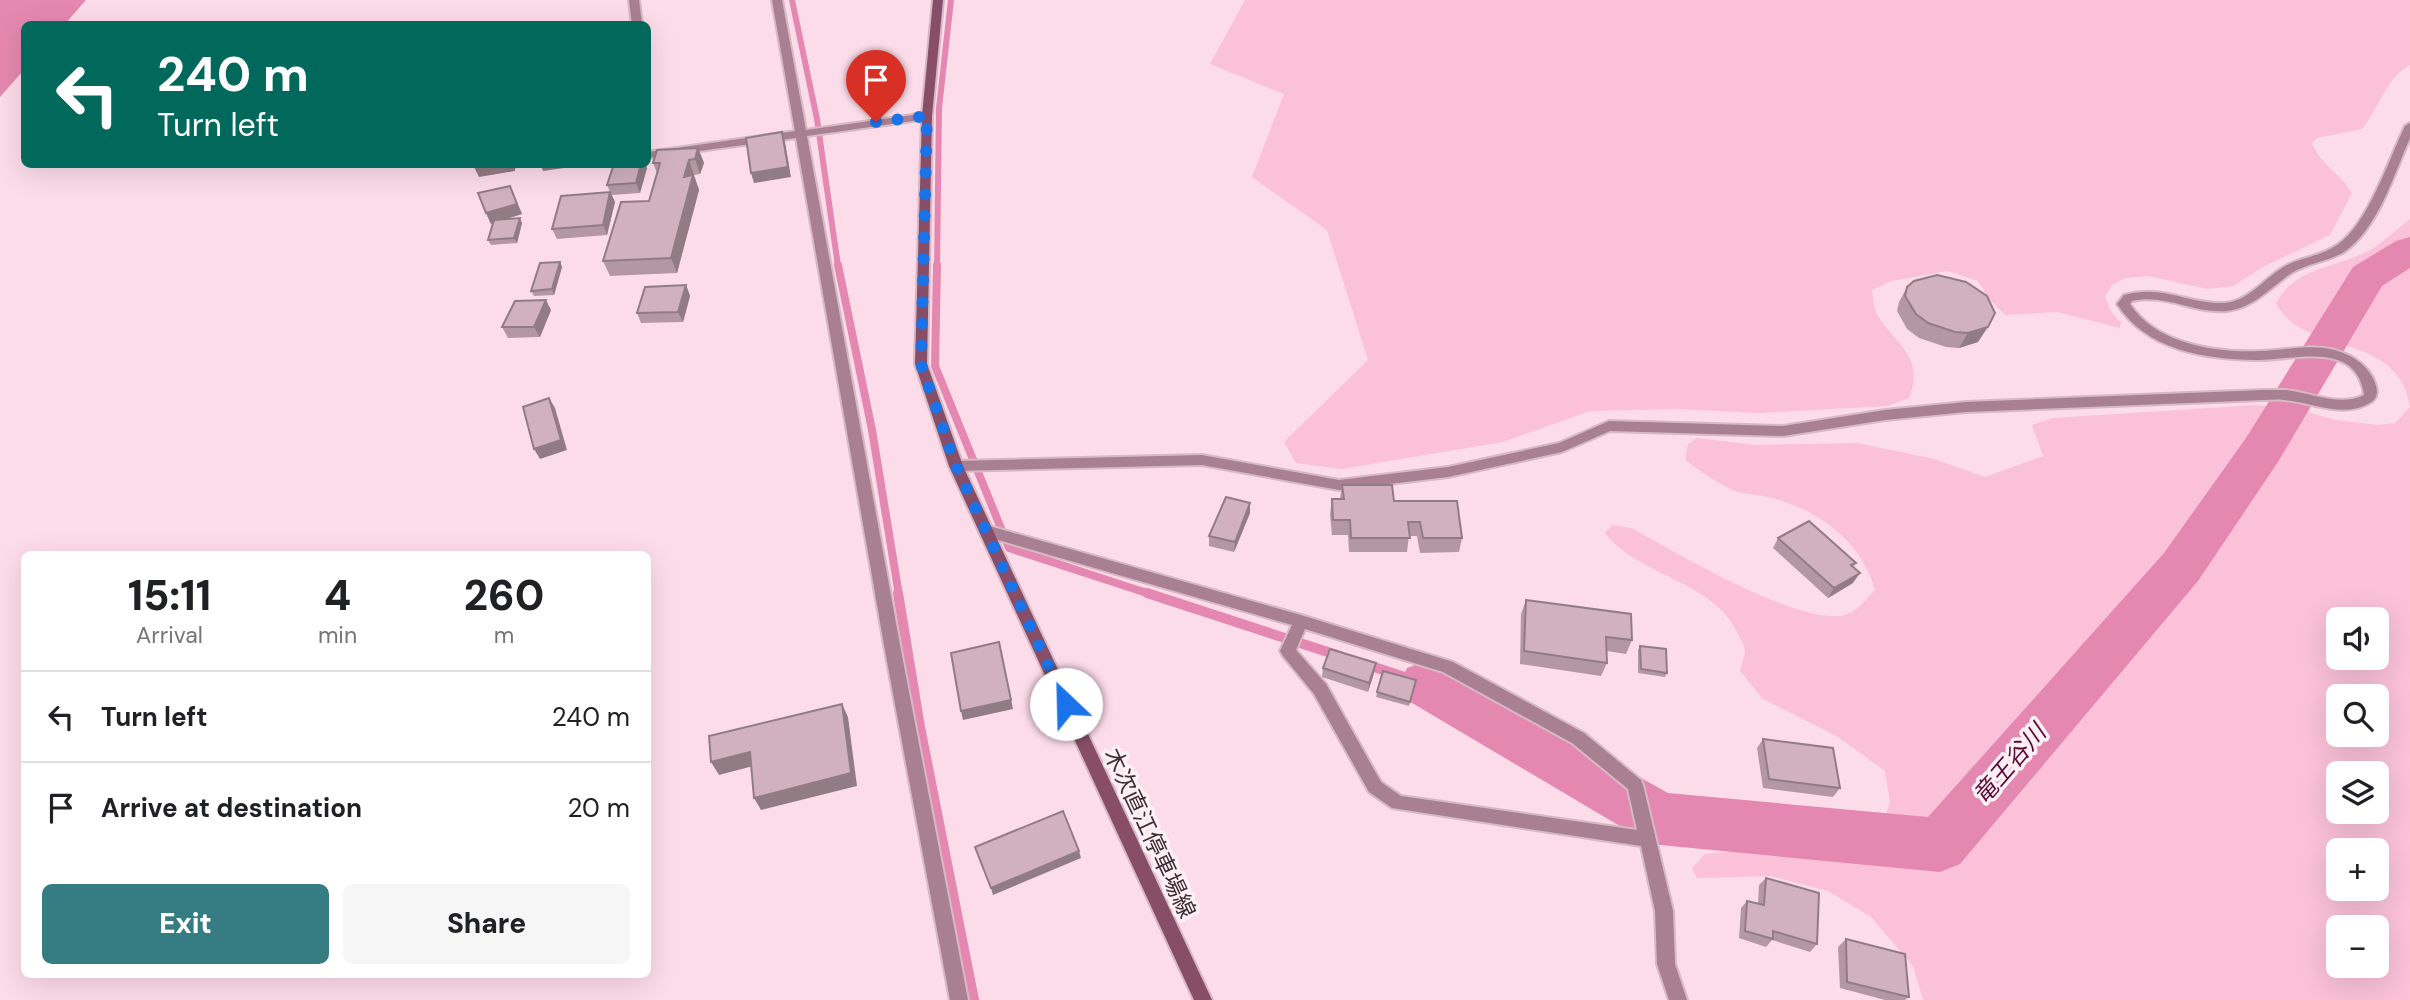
<!DOCTYPE html>
<meta charset="utf-8">
<style>
body{margin:0;font-family:"DM Sans","Noto Sans JP",sans-serif;background:#f6f6f6;color:#202124;height:100vh;display:flex;flex-direction:column;font-size:26px;white-space:nowrap}
*{box-sizing:border-box;margin:0}
p{font-size:23px;color:#757577}
.icon{flex:none;width:38px;height:38px;fill:none;stroke:currentColor;stroke-width:2;stroke-linecap:round;stroke-linejoin:round}
.map{position:relative;flex:1;overflow:hidden}
.drawer{position:absolute;left:21px;top:551px;width:630px;height:427px;display:flex;flex-direction:column;background:#fff;border-radius:10px;box-shadow:0 7px 28px #0002}
.drawer>*{flex:none}
.hud{position:absolute;left:21px;top:21px;width:630px;height:147px;border-radius:10px;box-shadow:0 7px 28px #0002;background:#00695c;color:#fff;overflow:hidden}
.buttons{position:absolute;left:2326px;top:607px;display:grid;gap:14px}
.buttons a{display:grid;place-items:center;width:63px;height:63px;border-radius:10px;background:#fff;box-shadow:0 7px 28px #0002;font-size:35px}
.pin{position:absolute;display:grid;place-items:center;width:60px;height:60px;color:#fff;margin:-72px -30px;border-radius:50% 50% 50% 0;rotate:-45deg;box-shadow:0 0 7px #0007}
.pin .icon{rotate:45deg}
.me{position:absolute;width:77px;margin:-38px;rotate:336deg;stroke-linejoin:round;filter:drop-shadow(0 0 5px #0008)}
.turn{display:flex;align-items:center;gap:24px;height:147px;padding:0 21px;font-size:32px}
.turn .icon{width:91px;height:91px;stroke-width:2.5}
.turn b{display:block;font-size:49px;line-height:60px}
.eta{display:flex;justify-content:space-evenly;align-items:center;height:119px;text-align:center}
.eta b{font-size:42px;font-weight:800;line-height:49px}
.action{display:flex;gap:14px;margin-top:auto;padding:14px 21px}
.action a{flex:1;height:80px;border-radius:10px;background:#357d83;color:#fff;font-size:28px;font-weight:800;line-height:80px;text-align:center}
.action a+a{background:#f6f6f6;color:#202124}
ul{padding:0;list-style:none}
li{display:flex;align-items:center;gap:21px;height:91px;padding:0 21px;border-top:2px solid #e0e0e0}
li div{flex:1}
li b{display:block;font-size:26px}
li em{font-style:normal}
.map>svg:first-child{display:block}
.green{fill:#fac1d8;fill-rule:evenodd}
.water{fill:#e588b1}
.lines{fill:none;stroke-linecap:round;stroke-linejoin:round}
.stream-far2{stroke:#e588b1;stroke-width:6}
.stream-far1{stroke:#e588b1;stroke-width:8}
.stream{stroke:#e588b1;stroke-width:10}
.river{fill:#e588b1;fill-rule:evenodd}
.street-casing{stroke:#d6b9c5;stroke-width:4}
.secondary-casing{stroke:#d6b9c5;stroke-width:4}
.street{fill:#a98091;fill-rule:evenodd}
.secondary{fill:#884e68;fill-rule:evenodd}
.wall{fill:#b398a3}
.shaded-wall{fill:#927c84}
.building{fill:#d0b1bd;stroke:#927c84;stroke-width:2}
.route{stroke:#1a73e8;stroke-width:12;stroke-dasharray:0 21.6}
.labels{text-anchor:middle;dominant-baseline:central;stroke-width:7;stroke-linejoin:round;paint-order:stroke}
.street-label{font-size:23px;fill:#3c2f34;stroke:#fdf0f5}
.water-label{font-size:24px;font-style:italic;fill:#5c0738;stroke:#fdf0f5}
</style>
<div class="map">
<svg width="2410" height="1000" viewBox="0 0 2410 1000">
<rect width="100%" height="100%" fill="#fddce9"/>
<g class="green">
<path d="M 1245,0 L 2410,0 L 2410,65 C 2386,77 2379,109 2362,129 L 2317,138 L 2312,144 C 2323,167 2339,172 2352,193 L 2330,235 L 2261,268 L 2234,286 L 2207,289 L 2148,276 L 2125,278 L 2112,285 L 2105,297 L 2111,311 L 2121,323 L 2120,328 L 2057,312 L 2005,315 L 1990,300 L 1978,281 L 1948,271 L 1892,281 L 1872,290 C 1873,298 1874,309 1878,316 C 1897,345 1925,358 1909,398 L 1888,406 L 1758,413 L 1677,409 L 1590,411 L 1503,442 L 1342,469 L 1296,463 L 1284,442 L 1368,360 L 1327,230 L 1252,177 L 1284,94 L 1210,64 Z"/>
<path d="M 2410,219 L 2410,1000 L 1923,1000 L 1913,966 L 1871,917 L 1828,891 L 1770,876 L 1697,878 L 1692,868 L 1705,854 L 1747,850 L 1810,852 L 1853,849 L 1883,822 L 1890,803 L 1885,771 L 1838,737 L 1763,699 L 1740,671 C 1741,665 1745,655 1745,649 C 1744,645 1740,639 1738,634 C 1714,580 1639,577 1605,533 L 1612,525 L 1631,528 C 1671,549 1813,636 1852,612 C 1860,607 1868,597 1875,590 C 1861,541 1820,511 1772,498 C 1759,494 1743,495 1730,489 C 1714,481 1699,470 1685,460 L 1688,444 L 1697,438 L 1755,445 L 1858,443 L 1934,459 L 1985,477 L 2043,456 L 2032,425 L 2053,418 L 2257,405 L 2301,410 L 2335,420 L 2379,425 L 2395,423 L 2410,407 C 2399,330 2301,356 2276,303 C 2296,266 2338,268 2370,250 C 2384,242 2397,229 2410,219 ZM 2338,620 L 2376,620 L 2376,658 L 2338,658 ZM 2338,696 L 2376,696 L 2376,735 L 2338,735 ZM 2338,774 L 2376,774 L 2376,812 L 2338,812 ZM 2338,850 L 2376,850 L 2376,889 L 2338,889 ZM 2338,928 L 2376,928 L 2376,966 L 2338,966 Z"/>
</g>
<path class="water" d="M 0,0 L 86,0 L 65,24 L 24,24 L 24,70 L 0,97 Z"/>
<g class="lines">
<g class="stream-far2">
<path d="M 792,0 L 817,119 L 838,266"/>
<path d="M 937,266 L 939,108 L 951,0"/>
</g>
<g class="stream-far1">
<path d="M 838,265 L 872,430 L 899,595"/>
<path d="M 937,265 L 935,366 L 1009,548 L 1153,595"/>
</g>
<g class="stream">
<path d="M 898,593 L 920,727 L 974,1000"/>
<path d="M 1147,593 L 1340,656"/>
<path d="M 1365,664 L 1426,684"/>
</g>
<path class="river" d="M 2410,237 L 2410,268 L 2382,286 L 2278,462 L 2198,581 L 1960,864 L 1940,872 L 1660,845 L 1640,838 L 1407,700 L 1400,684 L 1407,668 L 1426,661 L 1445,668 L 1668,793 L 1928,817 L 2164,553 L 2246,438 L 2353,267 L 2396,241 Z"/>
<defs>
<g id="street">
<path d="M 629,0 L 639,0 L 642,24 L 632,24 Z"/>
<path d="M 772,0 L 782,0 L 806,130 L 927,113 L 932,116 L 927,119 L 807,136 L 900,645 L 968,1000 L 950,1000 L 884,645 L 796,138 L 648,158 L 648,152 L 795,131 Z"/>
<path d="M 2410,123 L 2410,138 C 2394,174 2378,229 2344,252 C 2327,262 2307,263 2290,274 C 2270,288 2253,308 2227,311 C 2194,314 2165,293 2132,301 L 2130,304 C 2156,344 2216,353 2260,351 C 2286,350 2309,344 2335,350 C 2351,355 2365,363 2373,378 C 2378,389 2380,398 2368,404 C 2341,418 2312,402 2284,400 C 2277,399 2270,400 2263,400 L 1966,412 L 1885,420 L 1783,436 L 1610,431 L 1562,452 L 1448,477 L 1339,490 L 1202,465 L 956,471 L 949,466 L 956,461 L 1202,455 L 1339,480 L 1448,467 L 1559,443 L 1609,421 L 1783,426 L 1885,410 L 1966,402 L 2263,390 C 2271,390 2278,390 2286,390 C 2312,393 2340,407 2364,395 C 2357,339 2291,361 2255,360 C 2204,359 2146,350 2117,304 L 2124,295 C 2164,284 2186,304 2224,303 C 2247,302 2264,279 2282,268 C 2299,257 2320,257 2337,245 C 2368,224 2388,161 2405,126 Z"/>
<path d="M 986,525 L 1301,615 L 1453,662 L 1584,733 L 1641,780 L 1643,785 L 1673,911 L 1675,964 L 1687,1000 L 1669,1000 L 1657,964 L 1655,911 L 1641,846 L 1392,808 L 1369,792 L 1314,694 L 1283,656 L 1280,651 L 1292,625 L 981,535 L 979,531 L 981,527 ZM 1305,629 L 1443,672 L 1572,743 L 1628,789 L 1637,830 L 1401,796 L 1381,782 L 1326,684 L 1296,650 Z"/>
</g>
<path id="secondary" d="M 933,0 L 943,0 L 932,116 L 927,364 L 963,466 L 1212,1000 L 1194,1000 L 949,466 L 915,364 L 922,116 Z"/>
</defs>
<use href="#street" class="street-casing"/>
<use href="#secondary" class="secondary-casing"/>
<use href="#street" class="street"/>
<use href="#secondary" class="secondary"/>
</g>
<g class="wall">
<path d="M 698,148 L 704,163 L 700,174 L 694,175 L 694,176 L 699,190 L 677,273 L 610,276 L 603,261 L 649,201 L 657,173 L 653,163 Z"/>
<path d="M 614,164 L 645,164 L 647,168 L 640,193 L 612,195 L 615,202 L 607,235 L 557,239 L 552,229 L 610,192 L 607,185 Z"/>
<path d="M 515,197 L 522,214 L 505,219 L 522,223 L 517,243 L 491,245 L 488,240 L 494,223 L 491,224 L 486,213 Z"/>
<path d="M 560,262 L 562,267 L 554,295 L 534,296 L 531,291 Z"/>
<path d="M 1937,275 L 1978,342 L 1959,348 L 1946,347 L 1919,338 L 1907,329 L 1897,311 L 1899,302 L 1907,287 Z"/>
<path d="M 686,285 L 690,296 L 683,322 L 641,323 L 637,313 Z"/>
<path d="M 551,310 L 540,337 L 508,338 L 502,327 Z"/>
<path d="M 1342,485 L 1394,501 L 1462,538 L 1459,552 L 1420,553 L 1417,536 L 1409,536 L 1407,552 L 1349,552 L 1348,535 L 1332,535 L 1330,514 L 1332,499 L 1340,499 Z"/>
<path d="M 1250,503 L 1250,513 L 1234,552 L 1209,546 L 1209,536 Z"/>
<path d="M 1778,538 L 1856,563 L 1853,567 L 1853,583 L 1828,598 L 1773,548 Z"/>
<path d="M 1526,600 L 1632,640 L 1626,654 L 1607,651 L 1607,663 L 1601,676 L 1520,664 L 1521,614 Z"/>
<path d="M 1640,646 L 1667,673 L 1665,677 L 1638,673 L 1638,650 Z"/>
<path d="M 1376,663 L 1374,673 L 1368,692 L 1322,677 L 1323,668 Z"/>
<path d="M 1383,671 L 1416,680 L 1409,706 L 1376,697 Z"/>
<path d="M 1763,739 L 1840,788 L 1833,797 L 1763,788 L 1757,748 Z"/>
<path d="M 1766,878 L 1817,944 L 1810,952 L 1772,940 L 1766,947 L 1739,938 L 1741,908 L 1747,901 L 1758,904 L 1759,885 Z"/>
<path d="M 1846,939 L 1909,997 L 1905,1000 L 1885,1000 L 1840,988 L 1838,947 Z"/>
</g>
<g class="shaded-wall">
<path d="M 782,132 L 785,142 L 791,177 L 754,183 L 751,173 Z"/>
<path d="M 698,148 L 704,163 L 700,174 L 695,159 Z"/>
<path d="M 689,160 L 699,190 L 677,273 L 671,258 L 684,177 Z"/>
<path d="M 487,164 L 516,164 L 515,171 L 479,177 L 474,167 Z"/>
<path d="M 549,164 L 564,164 L 564,168 L 543,171 L 541,166 Z"/>
<path d="M 641,164 L 645,164 L 647,168 L 640,193 L 636,183 Z"/>
<path d="M 510,186 L 522,214 L 491,224 L 486,213 Z"/>
<path d="M 610,192 L 615,202 L 607,235 L 603,225 Z"/>
<path d="M 520,218 L 522,223 L 517,243 L 514,238 Z"/>
<path d="M 560,262 L 562,267 L 554,295 L 552,289 Z"/>
<path d="M 686,285 L 690,296 L 683,322 L 678,312 Z"/>
<path d="M 546,300 L 551,310 L 540,337 L 534,327 Z"/>
<path d="M 1988,327 L 1978,342 L 1959,348 L 1968,333 Z"/>
<path d="M 549,398 L 555,408 L 567,450 L 540,459 L 534,449 Z"/>
<path d="M 1250,503 L 1250,513 L 1234,552 L 1235,542 Z"/>
<path d="M 1860,573 L 1853,583 L 1828,598 L 1834,588 Z"/>
<path d="M 999,642 L 1013,709 L 963,720 L 961,711 Z"/>
<path d="M 1376,663 L 1374,673 L 1368,692 L 1369,683 Z"/>
<path d="M 842,704 L 848,717 L 857,786 L 761,810 L 754,798 Z"/>
<path d="M 750,752 L 757,765 L 719,775 L 711,762 Z"/>
<path d="M 1079,851 L 1081,858 L 993,895 L 991,888 Z"/>
</g>
<g class="building">
<path d="M 782,132 L 788,167 L 751,173 L 746,138 Z"/>
<path d="M 698,148 L 695,159 L 689,160 L 684,177 L 693,175 L 671,258 L 603,261 L 621,202 L 649,201 L 660,163 L 653,163 L 657,150 Z"/>
<path d="M 614,164 L 641,164 L 636,183 L 607,185 Z"/>
<path d="M 510,186 L 517,204 L 486,213 L 478,193 Z"/>
<path d="M 610,192 L 603,225 L 552,229 L 561,196 Z"/>
<path d="M 520,218 L 514,238 L 488,240 L 494,220 Z"/>
<path d="M 560,262 L 552,289 L 531,291 L 540,263 Z"/>
<path d="M 1937,275 L 1966,282 L 1987,296 L 1995,313 L 1988,327 L 1968,333 L 1955,332 L 1928,323 L 1916,314 L 1905,296 L 1907,287 L 1914,281 Z"/>
<path d="M 686,285 L 678,312 L 637,313 L 645,287 Z"/>
<path d="M 546,300 L 534,327 L 502,327 L 515,301 Z"/>
<path d="M 549,398 L 561,440 L 534,449 L 523,407 Z"/>
<path d="M 1342,485 L 1392,485 L 1394,501 L 1457,501 L 1462,538 L 1423,538 L 1420,522 L 1408,522 L 1410,538 L 1351,538 L 1350,520 L 1333,520 L 1332,499 L 1344,499 Z"/>
<path d="M 1226,497 L 1250,503 L 1235,542 L 1209,536 Z"/>
<path d="M 1809,521 L 1856,563 L 1851,565 L 1860,573 L 1834,588 L 1778,538 Z"/>
<path d="M 1526,600 L 1631,614 L 1632,640 L 1606,637 L 1607,663 L 1524,651 Z"/>
<path d="M 999,642 L 1011,700 L 961,711 L 951,653 Z"/>
<path d="M 1640,646 L 1666,649 L 1667,673 L 1641,669 Z"/>
<path d="M 1330,649 L 1376,663 L 1369,683 L 1323,668 Z"/>
<path d="M 1383,671 L 1416,680 L 1410,702 L 1377,692 Z"/>
<path d="M 842,704 L 851,773 L 754,798 L 750,752 L 711,762 L 709,736 Z"/>
<path d="M 1763,739 L 1833,748 L 1840,788 L 1769,779 Z"/>
<path d="M 1063,811 L 1079,851 L 991,888 L 975,847 Z"/>
<path d="M 1766,878 L 1819,893 L 1817,944 L 1773,931 L 1773,939 L 1745,931 L 1747,901 L 1764,905 Z"/>
<path d="M 1846,939 L 1905,954 L 1909,997 L 1847,982 Z"/>
</g>
<g class="lines">
<path class="route" d="M 876,122 L 927,116 L 921,364 L 956,466 L 1066,704"/>
</g>
<g class="labels">
<g class="street-label">
<text transform="translate(1150 833) rotate(65)">木次直江停車場線</text>
</g>
<g class="water-label">
<text transform="translate(2009 764) rotate(-49)">竜王谷川</text>
</g>
</g>
</svg>
<div class="buttons">
<a><svg class="icon" aria-label="sound" viewBox="0 0 24 24"><path d="M4 9h4l5-4v14l-5-4H4zM17 9q2 3 0 6"/></svg></a>
<a><svg class="icon" aria-label="search" viewBox="0 0 24 24"><circle cx="10" cy="10" r="6"/><path d="M15 15l6 6"/></svg></a>
<a><svg class="icon" aria-label="layers" viewBox="0 0 24 24"><path d="M12 4l9 5-9 5-9-5zM3 14l9 5 9-5"/></svg></a>
<a>+</a>
<a>−</a>
</div>
<div class="pin" style="left:876px;top:122px;background:#d93025"><svg class="icon" aria-label="arrive" viewBox="0 0 24 24"><path d="M6 21V4h12l-3 4 3 4H6"/></svg></div>
<svg class="me" style="left:1066px;top:704px" viewBox="-20 -20 40 40"><circle r="19" fill="#fff"/><path d="M0-13L10 11 0 6-10 11z" fill="#1a73e8"/></svg>
<div class="hud">
<div class="turn"><svg class="icon" aria-label="left" viewBox="0 0 24 24"><path d="M17 20v-9H6M10 6l-5 5 5 5"/></svg><div><b>240 m</b>Turn left</div></div>
</div>
<section class="drawer">
<div class="eta">
<div><b>15:11</b><p>Arrival</p></div>
<div><b>4</b><p>min</p></div>
<div><b>260</b><p>m</p></div>
</div>
<ul>
<li><svg class="icon" aria-label="left" viewBox="0 0 24 24"><path d="M17 20v-9H6M10 6l-5 5 5 5"/></svg><div><b>Turn left</b></div><em>240 m</em></li>
<li><svg class="icon" aria-label="arrive" viewBox="0 0 24 24"><path d="M6 21V4h12l-3 4 3 4H6"/></svg><div><b>Arrive at destination</b></div><em>20 m</em></li>
</ul>
<div class="action"><a>Exit</a><a>Share</a></div>
</section>
</div>
